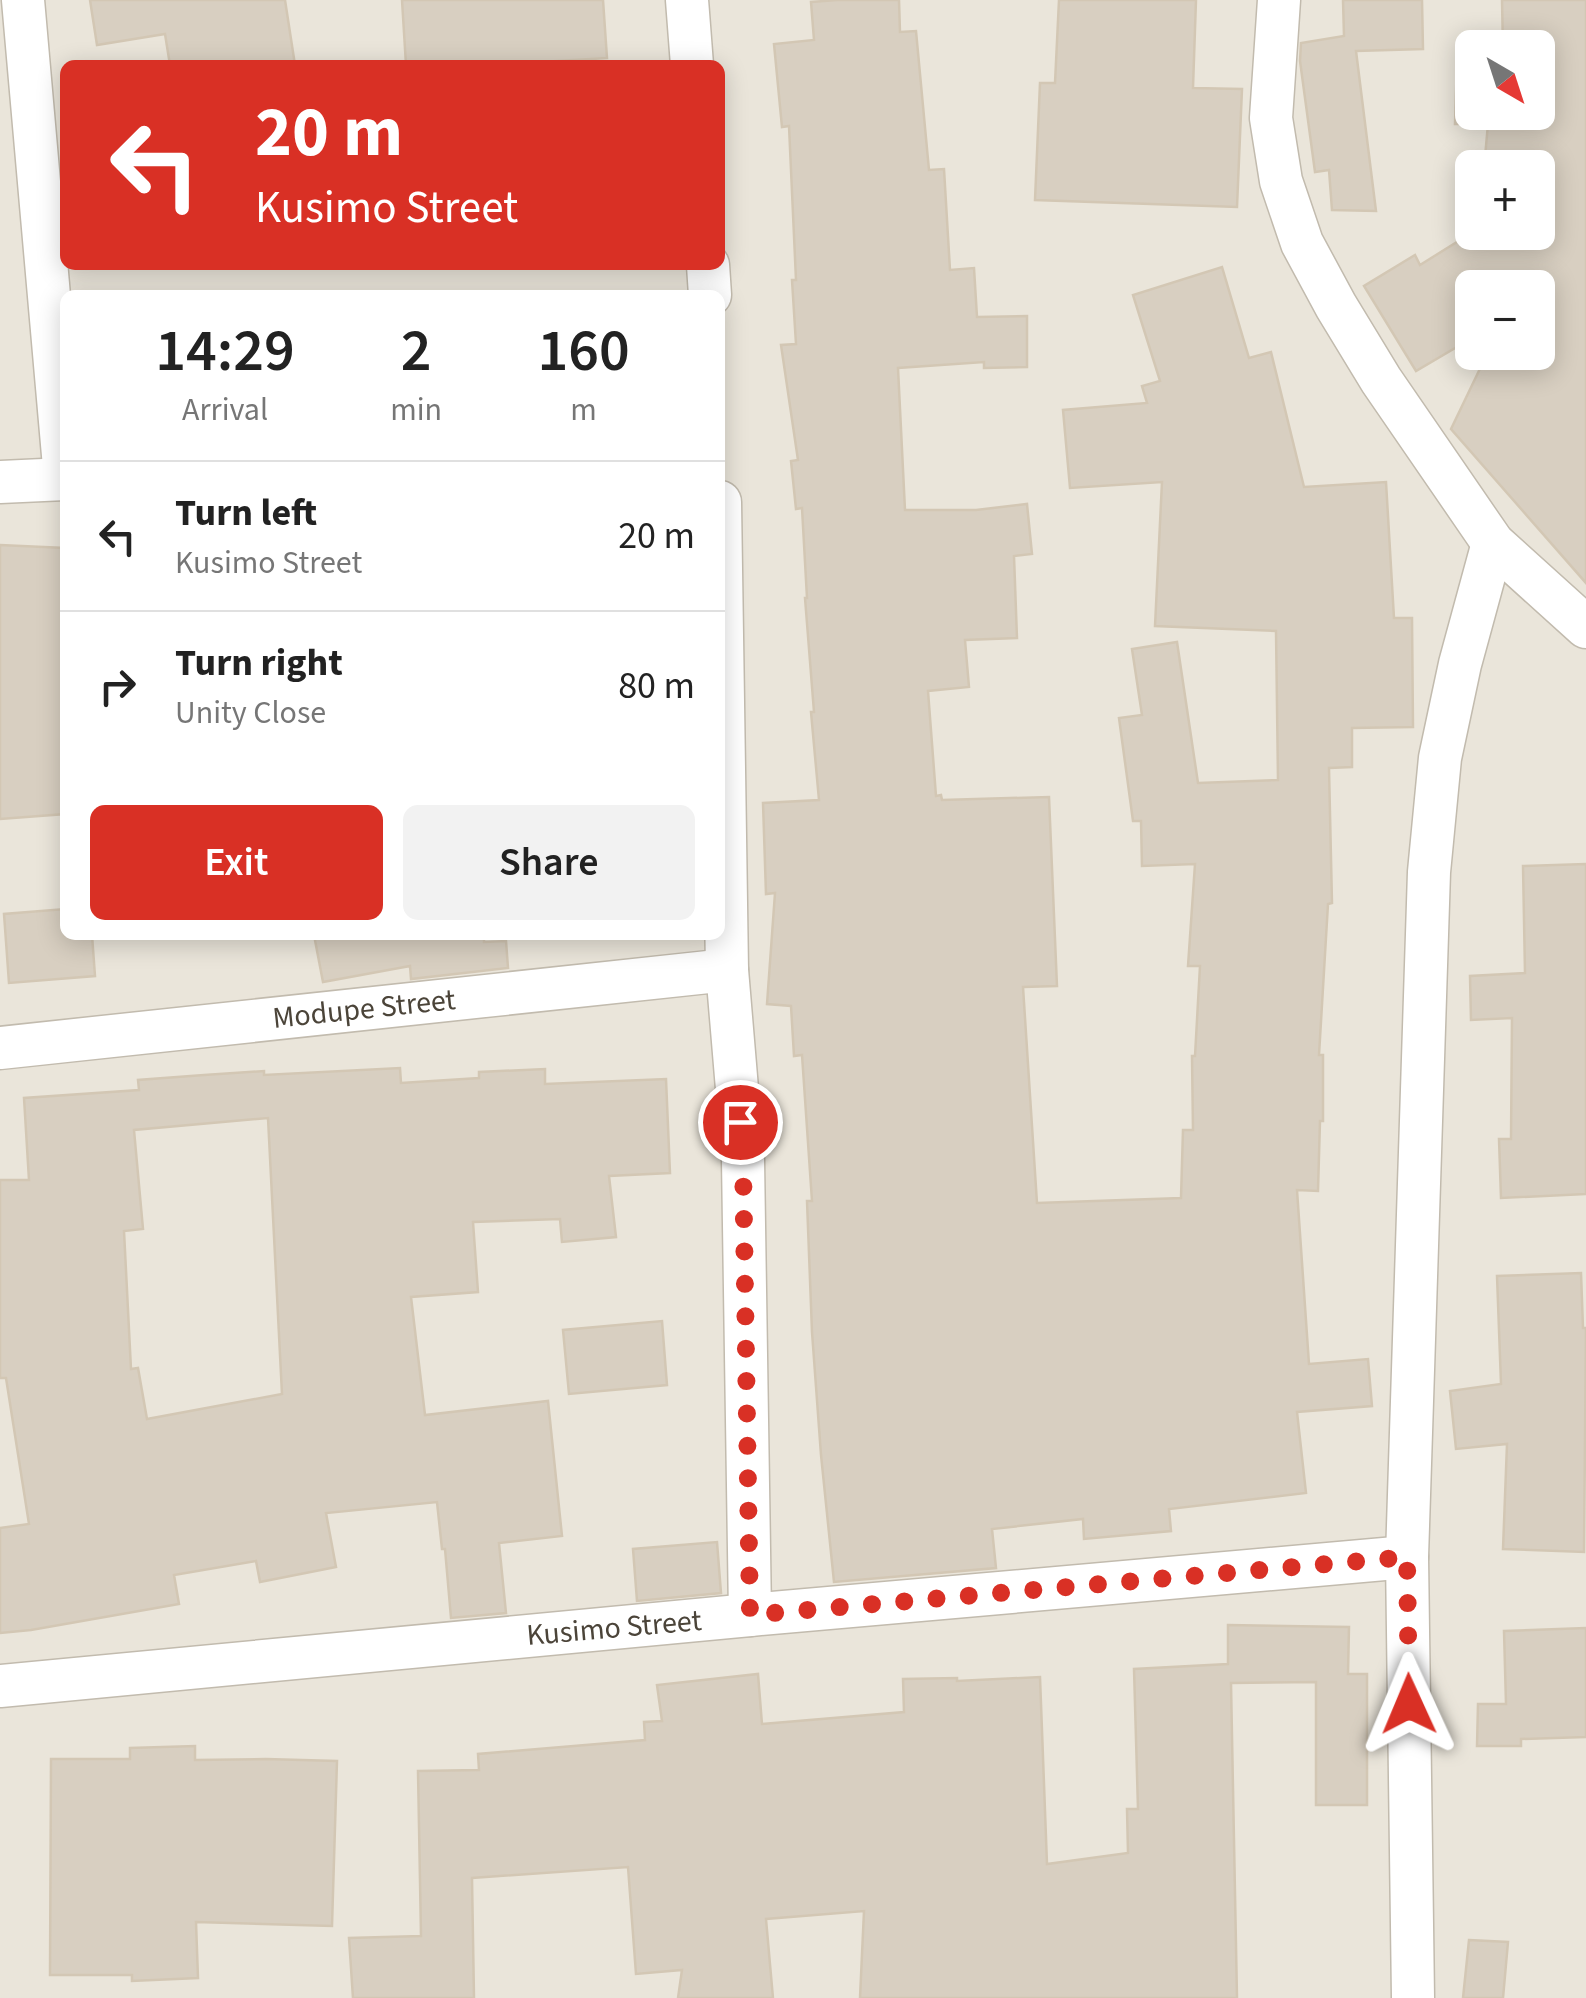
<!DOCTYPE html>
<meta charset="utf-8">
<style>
body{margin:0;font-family:"Source Sans 3",sans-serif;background:#f2f2f2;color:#222;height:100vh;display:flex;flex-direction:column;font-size:38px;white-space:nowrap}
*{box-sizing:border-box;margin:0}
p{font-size:32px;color:#767676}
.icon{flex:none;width:55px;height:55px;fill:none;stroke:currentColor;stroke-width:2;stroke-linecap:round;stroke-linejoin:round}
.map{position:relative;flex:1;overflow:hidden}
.sheet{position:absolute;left:60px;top:290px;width:665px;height:650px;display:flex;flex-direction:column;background:#fff;border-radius:15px;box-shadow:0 5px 25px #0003}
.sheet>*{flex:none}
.hud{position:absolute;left:60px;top:60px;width:665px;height:210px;border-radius:15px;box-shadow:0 5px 25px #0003;background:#d93025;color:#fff;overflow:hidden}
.needle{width:65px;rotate:141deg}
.tools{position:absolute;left:1455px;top:30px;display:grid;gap:20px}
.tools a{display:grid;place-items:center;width:100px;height:100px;border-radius:15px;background:#fff;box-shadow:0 5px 25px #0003;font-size:50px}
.pin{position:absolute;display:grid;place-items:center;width:85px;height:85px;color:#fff;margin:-42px;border:5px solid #fff;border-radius:50%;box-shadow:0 2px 10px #0007}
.me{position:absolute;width:110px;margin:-55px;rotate:359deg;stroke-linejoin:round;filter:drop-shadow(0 0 8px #0008)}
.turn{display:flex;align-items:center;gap:35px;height:210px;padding:0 30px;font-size:45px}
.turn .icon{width:130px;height:130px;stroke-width:2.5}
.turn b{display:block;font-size:70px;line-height:85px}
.eta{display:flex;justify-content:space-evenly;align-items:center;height:170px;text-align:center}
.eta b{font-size:60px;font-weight:600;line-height:70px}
.primary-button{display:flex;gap:20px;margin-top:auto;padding:20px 30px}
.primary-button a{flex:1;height:115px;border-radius:15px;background:#d93025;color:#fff;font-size:40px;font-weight:600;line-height:115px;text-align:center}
.primary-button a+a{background:#f2f2f2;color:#222}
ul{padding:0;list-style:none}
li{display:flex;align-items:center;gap:30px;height:150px;padding:0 30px;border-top:2px solid #e0e0e0}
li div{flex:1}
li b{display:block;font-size:38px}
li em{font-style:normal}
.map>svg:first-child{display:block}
.residential{fill:#eae5da;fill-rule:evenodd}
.building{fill:#d8cfc1;stroke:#d3c7b4;stroke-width:2.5;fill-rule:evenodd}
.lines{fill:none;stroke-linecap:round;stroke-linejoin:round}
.street-casing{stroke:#c2bbae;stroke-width:45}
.street{stroke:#fff;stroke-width:42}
.route{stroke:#d93025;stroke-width:18;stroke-dasharray:0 32.4}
.labels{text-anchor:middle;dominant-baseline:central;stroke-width:8;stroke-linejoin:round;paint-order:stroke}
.street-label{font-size:30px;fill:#4b4439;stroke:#fff}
</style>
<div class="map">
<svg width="1586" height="1998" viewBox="0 0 1586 1998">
<rect width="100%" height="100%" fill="#f6f3ec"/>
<path class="residential" d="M 0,0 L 1586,0 L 1586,1998 L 0,1998 ZM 1472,48 L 1538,48 L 1538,112 L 1472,112 ZM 65,65 L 720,65 L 720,265 L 65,265 ZM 1472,168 L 1538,168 L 1538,232 L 1472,232 ZM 1472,288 L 1538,288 L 1538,352 L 1472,352 ZM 65,295 L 720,295 L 720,935 L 65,935 Z"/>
<g class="building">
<path d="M 90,0 L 285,0 L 295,65 L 170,65 L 165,34 L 97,45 Z"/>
<path d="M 402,0 L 603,0 L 607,58 L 492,65 L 406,65 Z"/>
<path d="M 837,0 L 899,0 L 900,32 L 916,31 L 929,170 L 944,169 L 950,270 L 974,268 L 977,317 L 1027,316 L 1027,367 L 984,368 L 984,362 L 898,368 L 905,510 L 976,510 L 1027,504 L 1032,554 L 1014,556 L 1017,638 L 965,640 L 969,687 L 928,691 L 936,796 L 941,795 L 942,800 L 1049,797 L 1057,986 L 1023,987 L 1037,1203 L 1181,1198 L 1183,1130 L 1193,1130 L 1192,1056 L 1195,1056 L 1200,966 L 1188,966 L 1195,864 L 1142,866 L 1141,821 L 1133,821 L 1119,718 L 1142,715 L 1132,649 L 1177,642 L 1198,783 L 1278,780 L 1276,631 L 1155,626 L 1162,482 L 1070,488 L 1063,410 L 1147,403 L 1142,386 L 1160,381 L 1133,295 L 1222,267 L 1249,358 L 1271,352 L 1304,487 L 1386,482 L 1394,618 L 1412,618 L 1413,727 L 1352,728 L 1352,767 L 1329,768 L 1332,903 L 1328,904 L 1319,1055 L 1323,1055 L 1323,1121 L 1320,1121 L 1318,1191 L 1297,1190 L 1309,1364 L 1368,1359 L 1372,1406 L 1297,1412 L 1306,1493 L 1169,1509 L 1171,1531 L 1084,1539 L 1083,1519 L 992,1529 L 996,1568 L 834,1582 L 821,1455 L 812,1332 L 807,1201 L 812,1201 L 802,1055 L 794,1056 L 791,1006 L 767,1004 L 775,893 L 766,894 L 763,803 L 819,800 L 811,712 L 814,712 L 805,598 L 807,598 L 802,508 L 796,509 L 791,461 L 798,460 L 781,345 L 796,344 L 792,280 L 796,280 L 789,126 L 782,127 L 774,44 L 814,40 L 811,2 Z"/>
<path d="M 1059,0 L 1196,0 L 1193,88 L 1242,89 L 1237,207 L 1035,200 L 1040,83 L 1055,83 Z"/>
<path d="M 1343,0 L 1422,0 L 1423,49 L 1356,51 L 1376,211 L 1332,210 L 1329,170 L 1315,172 L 1300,61 L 1301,43 L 1344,36 Z"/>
<path d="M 1502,0 L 1586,0 L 1586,583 L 1451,429 L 1488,352 L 1538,352 L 1538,288 L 1472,288 L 1472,338 L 1416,371 L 1364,286 L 1415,255 L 1420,265 L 1473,232 L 1538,232 L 1538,168 L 1484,168 L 1488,124 L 1455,124 L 1457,61 L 1472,61 L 1472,112 L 1538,112 L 1538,48 L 1503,48 Z"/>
<path d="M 0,545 L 65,548 L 65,814 L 0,819 Z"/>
<path d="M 1586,864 L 1586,1194 L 1501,1198 L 1499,1139 L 1511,1139 L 1512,1018 L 1471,1020 L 1470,976 L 1525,973 L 1523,866 Z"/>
<path d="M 65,909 L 65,935 L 92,935 L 95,976 L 9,983 L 4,914 Z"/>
<path d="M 314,935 L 484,935 L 484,942 L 506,941 L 508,968 L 411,979 L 410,966 L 323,982 Z"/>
<path d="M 400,1068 L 401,1083 L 479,1078 L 479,1072 L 545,1069 L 545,1084 L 666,1079 L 670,1173 L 609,1176 L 616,1237 L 562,1242 L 560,1219 L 473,1222 L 478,1292 L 411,1297 L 425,1415 L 548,1401 L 562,1536 L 499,1543 L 506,1613 L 451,1618 L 445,1549 L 442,1549 L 437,1502 L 326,1513 L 336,1567 L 260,1582 L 256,1561 L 174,1575 L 179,1604 L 31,1630 L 0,1633 L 0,1528 L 29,1524 L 6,1378 L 0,1378 L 0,1180 L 29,1180 L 24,1098 L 139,1090 L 138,1080 L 204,1075 L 264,1071 L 264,1075 ZM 268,1118 L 282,1394 L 147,1419 L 138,1368 L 131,1369 L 124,1231 L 143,1229 L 134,1130 Z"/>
<path d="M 1581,1273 L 1583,1328 L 1586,1328 L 1584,1552 L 1503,1549 L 1507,1444 L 1456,1449 L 1450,1391 L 1501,1384 L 1497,1276 Z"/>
<path d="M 662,1321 L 667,1385 L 569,1394 L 563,1330 Z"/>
<path d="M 717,1542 L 721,1593 L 637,1601 L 633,1549 Z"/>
<path d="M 1228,1625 L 1349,1627 L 1348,1674 L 1367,1674 L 1367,1805 L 1316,1805 L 1316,1682 L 1231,1683 L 1237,1998 L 860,1998 L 864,1911 L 766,1919 L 773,1998 L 678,1998 L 682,1970 L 636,1974 L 628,1867 L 472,1878 L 474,1998 L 353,1998 L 349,1938 L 421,1936 L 418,1771 L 479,1770 L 478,1754 L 645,1740 L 644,1722 L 662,1721 L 657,1685 L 758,1674 L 762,1724 L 904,1712 L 903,1679 L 957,1678 L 957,1681 L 1040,1677 L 1047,1864 L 1128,1853 L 1127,1809 L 1138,1809 L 1134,1669 L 1228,1664 Z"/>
<path d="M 1586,1628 L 1586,1737 L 1521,1739 L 1521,1746 L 1477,1746 L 1478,1704 L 1506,1704 L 1504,1631 Z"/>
<path d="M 195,1746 L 195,1760 L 266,1759 L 337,1761 L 332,1926 L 196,1922 L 198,1978 L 132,1981 L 132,1975 L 50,1975 L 51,1759 L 130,1759 L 130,1748 Z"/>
<path d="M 1469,1940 L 1508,1942 L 1503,1998 L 1463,1998 Z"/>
</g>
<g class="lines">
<defs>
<g id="street">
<path d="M 23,0 L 65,478"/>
<path d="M 687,0 L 692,65"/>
<path d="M 1279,0 L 1271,118 L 1281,181 L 1302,243 L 1336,306 L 1381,380 L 1493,543 L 1586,627"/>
<path d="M 708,265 L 710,295"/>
<path d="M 0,482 L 65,479"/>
<path d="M 720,502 L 727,970 L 743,1160 L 750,1615"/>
<path d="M 0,1048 L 727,970"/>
<path d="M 0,1686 L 750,1615 L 1407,1557"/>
<path d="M 1413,1998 L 1407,1557 L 1429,872 L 1440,758 L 1460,664 L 1493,543"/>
</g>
</defs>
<use href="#street" class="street-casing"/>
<use href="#street" class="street"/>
</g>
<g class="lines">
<path class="route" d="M 740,1122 L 743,1160 L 750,1615 L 1407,1557 L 1409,1704"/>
</g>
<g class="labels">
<g class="street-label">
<text transform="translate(364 1009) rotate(-6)">Modupe Street</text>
<text transform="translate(614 1628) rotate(-5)">Kusimo Street</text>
</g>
</g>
</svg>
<div class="tools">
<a><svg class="needle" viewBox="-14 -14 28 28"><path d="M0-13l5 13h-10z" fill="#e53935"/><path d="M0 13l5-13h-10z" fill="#767676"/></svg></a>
<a>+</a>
<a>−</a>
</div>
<div class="pin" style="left:740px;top:1122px;background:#d93025"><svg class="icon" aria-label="arrive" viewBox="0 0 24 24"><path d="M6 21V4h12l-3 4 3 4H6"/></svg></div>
<svg class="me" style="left:1409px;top:1704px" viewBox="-20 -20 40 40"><path d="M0-17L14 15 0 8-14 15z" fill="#d93025" stroke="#fff" stroke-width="4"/></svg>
<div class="hud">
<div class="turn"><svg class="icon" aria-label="left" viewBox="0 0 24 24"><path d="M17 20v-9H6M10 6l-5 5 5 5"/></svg><div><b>20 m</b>Kusimo Street</div></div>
</div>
<section class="sheet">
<div class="eta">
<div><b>14:29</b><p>Arrival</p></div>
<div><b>2</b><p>min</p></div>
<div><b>160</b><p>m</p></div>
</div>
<ul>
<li><svg class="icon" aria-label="left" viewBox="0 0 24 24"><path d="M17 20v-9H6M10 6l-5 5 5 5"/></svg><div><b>Turn left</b><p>Kusimo Street</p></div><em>20 m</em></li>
<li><svg class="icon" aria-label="right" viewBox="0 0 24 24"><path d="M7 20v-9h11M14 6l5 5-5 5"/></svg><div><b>Turn right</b><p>Unity Close</p></div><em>80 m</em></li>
</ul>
<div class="primary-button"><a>Exit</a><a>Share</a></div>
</section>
</div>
